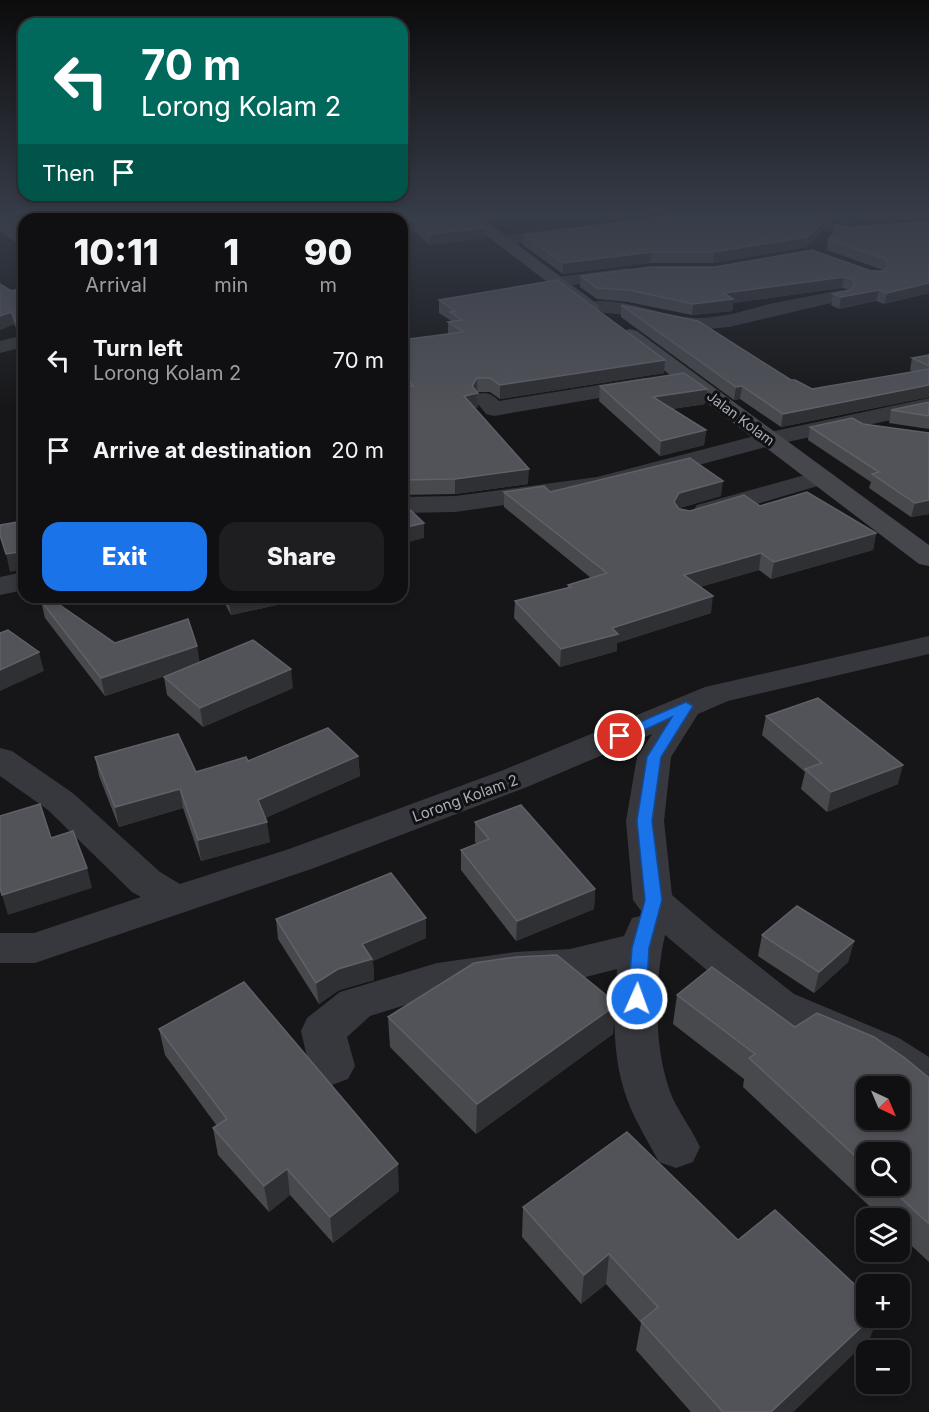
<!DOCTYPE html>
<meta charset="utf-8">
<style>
body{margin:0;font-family:Inter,sans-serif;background:#1e1e20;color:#f1f3f6;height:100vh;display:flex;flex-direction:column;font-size:22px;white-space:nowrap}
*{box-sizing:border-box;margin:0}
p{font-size:20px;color:#9c9d9f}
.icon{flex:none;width:33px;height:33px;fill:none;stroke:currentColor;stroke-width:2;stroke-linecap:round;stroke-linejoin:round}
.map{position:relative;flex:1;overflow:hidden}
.sheet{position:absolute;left:18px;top:213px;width:390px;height:390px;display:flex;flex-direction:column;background:#101012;border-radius:18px;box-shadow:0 3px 9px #0003,0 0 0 2px #303032}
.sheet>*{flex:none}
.banner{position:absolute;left:18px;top:18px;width:390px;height:183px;border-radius:18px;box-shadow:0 3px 9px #0003,0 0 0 2px #303032;background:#00695c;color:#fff;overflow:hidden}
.needle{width:39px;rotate:136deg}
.controls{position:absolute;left:856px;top:1076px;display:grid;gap:12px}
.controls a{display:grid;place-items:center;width:54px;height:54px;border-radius:12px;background:#101012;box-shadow:0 3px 9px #0003,0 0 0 2px #303032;font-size:30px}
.pin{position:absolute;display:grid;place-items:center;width:51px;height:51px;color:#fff;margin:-26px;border:3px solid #fff;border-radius:50%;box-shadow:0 2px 6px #0007}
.me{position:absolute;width:66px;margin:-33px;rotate:2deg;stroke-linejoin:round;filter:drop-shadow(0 0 4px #0008)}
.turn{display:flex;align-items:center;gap:21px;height:126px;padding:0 24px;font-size:27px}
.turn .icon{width:78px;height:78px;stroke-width:2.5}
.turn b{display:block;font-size:42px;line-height:51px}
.then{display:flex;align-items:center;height:57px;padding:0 24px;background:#0003;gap:12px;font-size:22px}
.eta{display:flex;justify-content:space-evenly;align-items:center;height:102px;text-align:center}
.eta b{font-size:36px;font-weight:800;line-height:42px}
.primary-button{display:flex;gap:12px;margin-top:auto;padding:12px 24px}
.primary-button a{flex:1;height:69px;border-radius:18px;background:#1a73e8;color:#fff;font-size:24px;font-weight:800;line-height:69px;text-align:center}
.primary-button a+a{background:#1e1e20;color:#f1f3f6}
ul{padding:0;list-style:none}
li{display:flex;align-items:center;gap:18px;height:90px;padding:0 24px}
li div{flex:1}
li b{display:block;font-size:22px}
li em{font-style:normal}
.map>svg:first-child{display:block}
.green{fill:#1e261f}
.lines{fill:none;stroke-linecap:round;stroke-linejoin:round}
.street{fill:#37383d;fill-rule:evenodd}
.secondary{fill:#45474d;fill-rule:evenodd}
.wall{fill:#47494d;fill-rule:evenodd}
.shaded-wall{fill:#2f3033}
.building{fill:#525359;stroke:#5f6168;stroke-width:1.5;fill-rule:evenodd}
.route{fill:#1a73e8;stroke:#114b97;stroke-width:1.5}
.labels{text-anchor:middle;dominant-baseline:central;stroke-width:6;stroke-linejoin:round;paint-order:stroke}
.far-street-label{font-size:14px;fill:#a8adb8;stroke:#111113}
.street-label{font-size:15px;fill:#a8adb8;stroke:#111113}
</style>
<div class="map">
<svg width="929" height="1412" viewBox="0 0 929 1412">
<rect width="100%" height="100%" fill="#161618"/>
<path class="green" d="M 481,213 L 668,213 L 514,233 Z"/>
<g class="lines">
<g class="street">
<path d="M 812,213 L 828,213 L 832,223 L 847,226 L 929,220 L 929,230 L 847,236 L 819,229 Z"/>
<path d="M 566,227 L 572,229 L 574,232 L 572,235 L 503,246 L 495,241 L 503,236 Z"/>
<path d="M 626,268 L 632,269 L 635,273 L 632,277 L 558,287 L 552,286 L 549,282 L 552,278 L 558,277 Z"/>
<path d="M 842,290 L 848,291 L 851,295 L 848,299 L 729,327 L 697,330 L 659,324 L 626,315 L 585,311 L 583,307 L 585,303 C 623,294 661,318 698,318 C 723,318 746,310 770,304 C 794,299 818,294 842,290 Z"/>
<path d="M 24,335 L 24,347 L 0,353 L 0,341 Z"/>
<path d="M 644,378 L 652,379 L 655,384 L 652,389 L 494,416 L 486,414 L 474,399 L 477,394 C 488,392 492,394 499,401 Z"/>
<path d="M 929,398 L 929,412 L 773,445 L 598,492 L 455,512 L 402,513 L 402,497 L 455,496 L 597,477 L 770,432 Z"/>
<path d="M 819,471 L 828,473 L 831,478 L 828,483 L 706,519 L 697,517 L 693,511 L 697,505 Z"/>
<path d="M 24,572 L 24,590 L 0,595 L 0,577 Z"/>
<path d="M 929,636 L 929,654 L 728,701 L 698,714 L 671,757 L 664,821 L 672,895 L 713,930 L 794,994 L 899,1038 L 929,1057 L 929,1100 L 913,1095 L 867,1064 L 764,1018 L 665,935 C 654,984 653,1052 673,1099 C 681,1115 692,1130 700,1147 L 693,1162 L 676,1168 L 659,1162 C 648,1141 635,1121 627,1099 C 612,1058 613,1012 617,969 L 570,981 L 515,984 L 437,995 L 370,1016 L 347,1037 L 355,1066 L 348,1079 L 332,1085 L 316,1079 L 309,1066 L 301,1031 L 307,1018 L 340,992 L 437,963 L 515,952 L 570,949 L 624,936 L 632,918 L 644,915 L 633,900 L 626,821 L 637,757 L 652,734 L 527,787 L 317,867 L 35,963 L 0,963 L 0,933 L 34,933 L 141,897 L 132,892 L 48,810 L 0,776 L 0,748 L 12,751 L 74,794 L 160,872 L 180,884 L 289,849 L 501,771 L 705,687 Z"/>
</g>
<g class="secondary">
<path d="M 457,213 L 475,213 L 600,306 L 598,310 L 584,310 Z"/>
<path d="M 630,329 L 637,331 L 929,545 L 929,566 L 919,564 L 623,339 L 620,335 L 623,331 Z"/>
</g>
</g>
<g class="wall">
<path d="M 0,213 L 465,213 L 485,238 L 430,245 L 414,231 L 402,233 L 402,219 L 192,219 L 189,216 L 24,219 L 24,247 L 0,232 Z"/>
<path d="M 830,213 L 929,213 L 929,218 L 847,224 L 834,221 Z"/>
<path d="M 672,214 L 819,220 L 823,222 L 822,232 L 806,247 L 713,263 L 650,263 L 563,274 L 523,245 L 524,235 L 672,216 Z"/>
<path d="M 929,222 L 929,293 L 884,304 L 876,301 L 839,309 L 831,305 L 833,294 L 850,290 L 842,288 L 733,303 L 732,311 L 692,315 L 628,302 L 597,299 L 580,287 L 581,276 L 884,271 L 883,270 L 827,250 L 828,240 L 833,234 L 835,225 L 849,228 Z"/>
<path d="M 0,284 L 11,291 L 24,288 L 24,343 L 23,333 L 19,334 L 14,324 L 0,330 Z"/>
<path d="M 439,300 L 665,360 L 664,373 L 500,399 L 490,392 L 477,392 L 478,393 L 478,407 L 474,408 L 528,484 L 455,494 L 402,495 L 402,340 L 448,334 L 448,322 L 450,322 L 450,320 L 439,313 Z"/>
<path d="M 621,305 L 812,389 L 913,372 L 910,370 L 912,358 L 929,355 L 929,397 L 781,427 L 740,399 L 734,400 L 621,317 Z"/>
<path d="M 600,386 L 705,404 L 672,409 L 706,430 L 704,445 L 660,456 L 599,401 Z"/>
<path d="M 929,402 L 929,429 L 889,423 L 891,410 Z"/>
<path d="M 863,424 L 929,514 L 911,517 L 869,488 L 871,482 L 808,440 L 810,427 Z"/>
<path d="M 504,492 L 721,496 L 679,508 L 690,511 L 760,506 L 876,533 L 873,550 L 771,579 L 759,570 L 700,587 L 711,613 L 617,643 L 617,651 L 560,667 L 514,618 L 515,601 L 568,588 L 568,585 L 591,578 L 504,507 Z"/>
<path d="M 221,597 L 308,597 L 308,598 L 231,615 Z"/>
<path d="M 41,601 L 115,643 L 199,662 L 293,688 L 203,727 L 167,695 L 164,677 L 165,676 L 105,696 L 45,618 Z"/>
<path d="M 766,716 L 898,784 L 827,812 L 801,789 L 805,772 L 762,735 Z"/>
<path d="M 358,756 L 360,776 L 265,818 L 270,842 L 201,861 L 183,808 L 119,827 L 99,776 L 95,757 L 196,772 L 248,761 Z"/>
<path d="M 475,822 L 595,889 L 594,909 L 516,941 L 461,870 L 461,850 L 477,844 L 475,842 Z"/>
<path d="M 426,918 L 426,938 L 373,961 L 374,980 L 339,990 L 319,1004 L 278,939 L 276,919 Z"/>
<path d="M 762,935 L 854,941 L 848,962 L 814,993 L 758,956 Z"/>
<path d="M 677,995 L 795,1027 L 929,1078 L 929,1262 L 900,1235 L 900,1218 L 882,1218 L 743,1087 L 744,1079 L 673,1024 ZM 867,1152 L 900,1185 L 867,1185 Z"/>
<path d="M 388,1017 L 613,1034 L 476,1134 L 390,1047 Z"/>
<path d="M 159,1029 L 399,1191 L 333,1243 L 290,1195 L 269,1212 L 218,1155 L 213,1128 L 217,1126 L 165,1055 Z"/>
<path d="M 523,1207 L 738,1240 L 870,1338 L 793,1412 L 691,1412 L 636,1350 L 641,1323 L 606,1284 L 581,1304 L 522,1237 Z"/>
</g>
<g class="shaded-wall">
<path d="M 140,213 L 189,213 L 189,216 L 172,219 L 100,219 Z"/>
<path d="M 861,213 L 929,213 L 929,218 L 847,224 L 849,214 Z"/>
<path d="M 413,221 L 414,231 L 402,233 L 402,222 Z"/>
<path d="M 823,222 L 822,232 L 806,247 L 713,263 L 714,252 Z"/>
<path d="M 485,228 L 485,238 L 430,245 L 430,234 Z"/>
<path d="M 651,252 L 650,263 L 563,274 L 563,263 Z"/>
<path d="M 844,277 L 842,288 L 733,303 L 732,311 L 692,315 L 693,304 L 724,293 Z"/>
<path d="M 929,283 L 929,293 L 884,304 L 887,293 Z"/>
<path d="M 879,290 L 876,301 L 839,309 L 841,297 Z"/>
<path d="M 11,312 L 14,324 L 0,330 L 0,316 Z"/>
<path d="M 21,320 L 23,333 L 19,334 L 16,322 Z"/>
<path d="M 665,360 L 664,373 L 500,399 L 500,385 Z"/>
<path d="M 477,378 L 478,407 L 464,409 L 464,396 Z"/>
<path d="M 929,385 L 929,397 L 781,427 L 783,414 Z"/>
<path d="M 742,386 L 740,399 L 734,400 L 736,387 Z"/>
<path d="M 707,389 L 705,404 L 651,412 L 653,397 Z"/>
<path d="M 706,430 L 704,445 L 660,456 L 661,441 Z"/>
<path d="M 529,469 L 528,484 L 455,494 L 455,479 Z"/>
<path d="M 723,481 L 721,496 L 677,509 L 674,502 L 679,493 Z"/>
<path d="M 929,500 L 929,514 L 911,517 L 915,503 Z"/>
<path d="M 424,523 L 424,538 L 402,544 L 402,528 Z"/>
<path d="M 876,533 L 873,550 L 771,579 L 774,562 Z"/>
<path d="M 24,551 L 24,569 L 10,572 L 6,554 Z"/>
<path d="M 761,553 L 759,570 L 682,592 L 684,575 Z"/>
<path d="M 713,596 L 711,613 L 617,643 L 617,651 L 560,667 L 561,649 L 612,628 Z"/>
<path d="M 228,597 L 308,597 L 308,598 L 231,615 Z"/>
<path d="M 197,646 L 200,664 L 105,696 L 101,678 Z"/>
<path d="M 39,652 L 44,671 L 0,691 L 0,670 Z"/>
<path d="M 291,669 L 293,688 L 203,727 L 200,708 Z"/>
<path d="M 358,756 L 360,776 L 261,820 L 258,800 Z"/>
<path d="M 903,765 L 898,784 L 827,812 L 831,792 Z"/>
<path d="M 180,789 L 183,808 L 119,827 L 115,807 Z"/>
<path d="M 267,822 L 270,842 L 201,861 L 198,840 Z"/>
<path d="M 87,868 L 92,888 L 8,915 L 2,895 Z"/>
<path d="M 595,889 L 594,909 L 516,941 L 517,921 Z"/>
<path d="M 426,918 L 426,938 L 373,961 L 374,980 L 339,990 L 319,1004 L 316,983 L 362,944 Z"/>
<path d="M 854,941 L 848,962 L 814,993 L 819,972 Z"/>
<path d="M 616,1005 L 613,1034 L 476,1134 L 477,1104 Z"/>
<path d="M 398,1164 L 399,1191 L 333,1243 L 330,1217 Z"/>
<path d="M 287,1169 L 290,1195 L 269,1212 L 264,1186 Z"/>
<path d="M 609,1254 L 606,1284 L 581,1304 L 584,1275 Z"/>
<path d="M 872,1317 L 878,1317 L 870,1338 L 793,1412 L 771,1412 Z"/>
</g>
<g class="building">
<path d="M 0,213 L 140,213 L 100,219 L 24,219 L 24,237 L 0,223 Z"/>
<path d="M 195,213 L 465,213 L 485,228 L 430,234 L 413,221 L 402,222 L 402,219 L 200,219 Z"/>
<path d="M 675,213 L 815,213 L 819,220 L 823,222 L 807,237 L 714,252 L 651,252 L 563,263 L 524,235 L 675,215 L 672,214 Z"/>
<path d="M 929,222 L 929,283 L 887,293 L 879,290 L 841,297 L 833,294 L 850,290 L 855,284 L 852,279 L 844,277 L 724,293 L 733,299 L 693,304 L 629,290 L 597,288 L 581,276 L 651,267 L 715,267 L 812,250 L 871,271 L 884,271 L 889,265 L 885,259 L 828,240 L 837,229 L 835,225 L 849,228 Z"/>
<path d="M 557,280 L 665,360 L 500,385 L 490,378 L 477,378 L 472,386 L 478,393 L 464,396 L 529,469 L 455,479 L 402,480 L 402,387 L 413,386 L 402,374 L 402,340 L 463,332 L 448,322 L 462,320 L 450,312 L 455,311 L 439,300 Z"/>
<path d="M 0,284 L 11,291 L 24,288 L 24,339 L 23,336 L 24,323 L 21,320 L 16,322 L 11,312 L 0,316 Z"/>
<path d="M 621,305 L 698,321 L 791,380 L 795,380 L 812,389 L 929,369 L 929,385 L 783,414 L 742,386 L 736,387 Z"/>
<path d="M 929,355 L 929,366 L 912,358 Z"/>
<path d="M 684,373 L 707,389 L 653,397 L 706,430 L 661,441 L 600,386 Z"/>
<path d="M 929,402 L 929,416 L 891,410 Z"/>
<path d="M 852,418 L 863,424 L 929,433 L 929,500 L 915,503 L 872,474 L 879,472 L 810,427 Z"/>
<path d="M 690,458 L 723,481 L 679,493 L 674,502 L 679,509 L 690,511 L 744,495 L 760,506 L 807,492 L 876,533 L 774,562 L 761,553 L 684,575 L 713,596 L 612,628 L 618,634 L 561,649 L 515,601 L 571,587 L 568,585 L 607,573 L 504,492 L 544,486 L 550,492 Z"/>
<path d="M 402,502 L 424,523 L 402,528 Z"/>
<path d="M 24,521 L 24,551 L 6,554 L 0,535 L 0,525 Z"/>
<path d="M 44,597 L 48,597 L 115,643 L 188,619 L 197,646 L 101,678 L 41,601 Z"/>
<path d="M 8,630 L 39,652 L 0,670 L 0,633 Z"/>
<path d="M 253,640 L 291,669 L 200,708 L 164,677 Z"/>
<path d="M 818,698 L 903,765 L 831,792 L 805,769 L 822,763 L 766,716 Z"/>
<path d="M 328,728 L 358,756 L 258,800 L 267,822 L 198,840 L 180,789 L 115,807 L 95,757 L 178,734 L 196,772 L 246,757 L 248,761 Z"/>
<path d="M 40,804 L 51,838 L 73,831 L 87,868 L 2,895 L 0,888 L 0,816 Z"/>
<path d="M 521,805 L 595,889 L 517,921 L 461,850 L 489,839 L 475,822 Z"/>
<path d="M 391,873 L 426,918 L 362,944 L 372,959 L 338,969 L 316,983 L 276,919 Z"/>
<path d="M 797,906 L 854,941 L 819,972 L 762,935 Z"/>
<path d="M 557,955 L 616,1003 L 616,1005 L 477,1104 L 388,1017 L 474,963 L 516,957 Z"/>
<path d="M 712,967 L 795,1027 L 817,1013 L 874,1037 L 905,1058 L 929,1078 L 929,1224 L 887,1185 L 900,1185 L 900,1152 L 867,1152 L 867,1167 L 749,1058 L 755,1054 L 677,995 ZM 867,1086 L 900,1086 L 900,1119 L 867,1119 Z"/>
<path d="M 244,982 L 398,1164 L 330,1217 L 287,1169 L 264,1186 L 213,1128 L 227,1119 L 159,1029 Z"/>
<path d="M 627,1132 L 738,1240 L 775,1210 L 867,1296 L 867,1317 L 872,1317 L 771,1412 L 723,1412 L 641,1321 L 658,1307 L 609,1254 L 584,1275 L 523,1207 Z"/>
</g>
<linearGradient id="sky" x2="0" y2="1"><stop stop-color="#0c0c0d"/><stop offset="0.52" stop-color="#363c48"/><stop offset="1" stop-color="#363c48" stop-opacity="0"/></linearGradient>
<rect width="929" height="411" fill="url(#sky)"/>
<path class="route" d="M 686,702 L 693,706 L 661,757 L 652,821 L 662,900 L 649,948 L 646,999 L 644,1004 L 637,1006 L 631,1004 L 628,999 L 632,948 L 645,900 L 637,821 L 647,757 L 672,717 L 625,739 L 620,740 L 613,736 L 615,733 Z"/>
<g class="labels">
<g class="far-street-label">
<text transform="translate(741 418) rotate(37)">Jalan Kolam</text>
</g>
<g class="street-label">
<text transform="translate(465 798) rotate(-20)">Lorong Kolam 2</text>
</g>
</g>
</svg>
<div class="controls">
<a><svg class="needle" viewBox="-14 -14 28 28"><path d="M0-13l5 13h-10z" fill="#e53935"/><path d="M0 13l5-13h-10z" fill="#9c9d9f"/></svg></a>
<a><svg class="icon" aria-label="search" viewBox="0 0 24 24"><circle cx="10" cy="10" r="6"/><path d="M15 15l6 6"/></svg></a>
<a><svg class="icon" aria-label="layers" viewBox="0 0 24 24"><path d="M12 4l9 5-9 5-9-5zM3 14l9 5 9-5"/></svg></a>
<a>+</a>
<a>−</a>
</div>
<div class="pin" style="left:620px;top:736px;background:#d93025"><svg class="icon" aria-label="arrive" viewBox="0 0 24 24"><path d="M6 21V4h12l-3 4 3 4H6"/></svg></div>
<svg class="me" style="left:637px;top:999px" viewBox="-20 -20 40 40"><circle r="17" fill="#1a73e8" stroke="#fff" stroke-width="3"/><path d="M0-11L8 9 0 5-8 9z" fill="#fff"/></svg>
<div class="banner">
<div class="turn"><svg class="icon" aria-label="left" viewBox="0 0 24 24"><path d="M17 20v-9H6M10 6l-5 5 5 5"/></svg><div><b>70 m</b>Lorong Kolam 2</div></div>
<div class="then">Then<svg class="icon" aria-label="arrive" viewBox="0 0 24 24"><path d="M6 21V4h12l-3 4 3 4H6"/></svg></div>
</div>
<section class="sheet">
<div class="eta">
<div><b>10:11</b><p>Arrival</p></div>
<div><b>1</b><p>min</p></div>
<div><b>90</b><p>m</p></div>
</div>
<ul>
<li><svg class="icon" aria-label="left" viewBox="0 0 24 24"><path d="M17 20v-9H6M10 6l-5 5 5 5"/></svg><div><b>Turn left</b><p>Lorong Kolam 2</p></div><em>70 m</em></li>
<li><svg class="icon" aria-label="arrive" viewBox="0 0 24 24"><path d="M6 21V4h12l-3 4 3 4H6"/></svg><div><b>Arrive at destination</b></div><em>20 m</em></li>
</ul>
<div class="primary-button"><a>Exit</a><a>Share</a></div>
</section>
</div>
